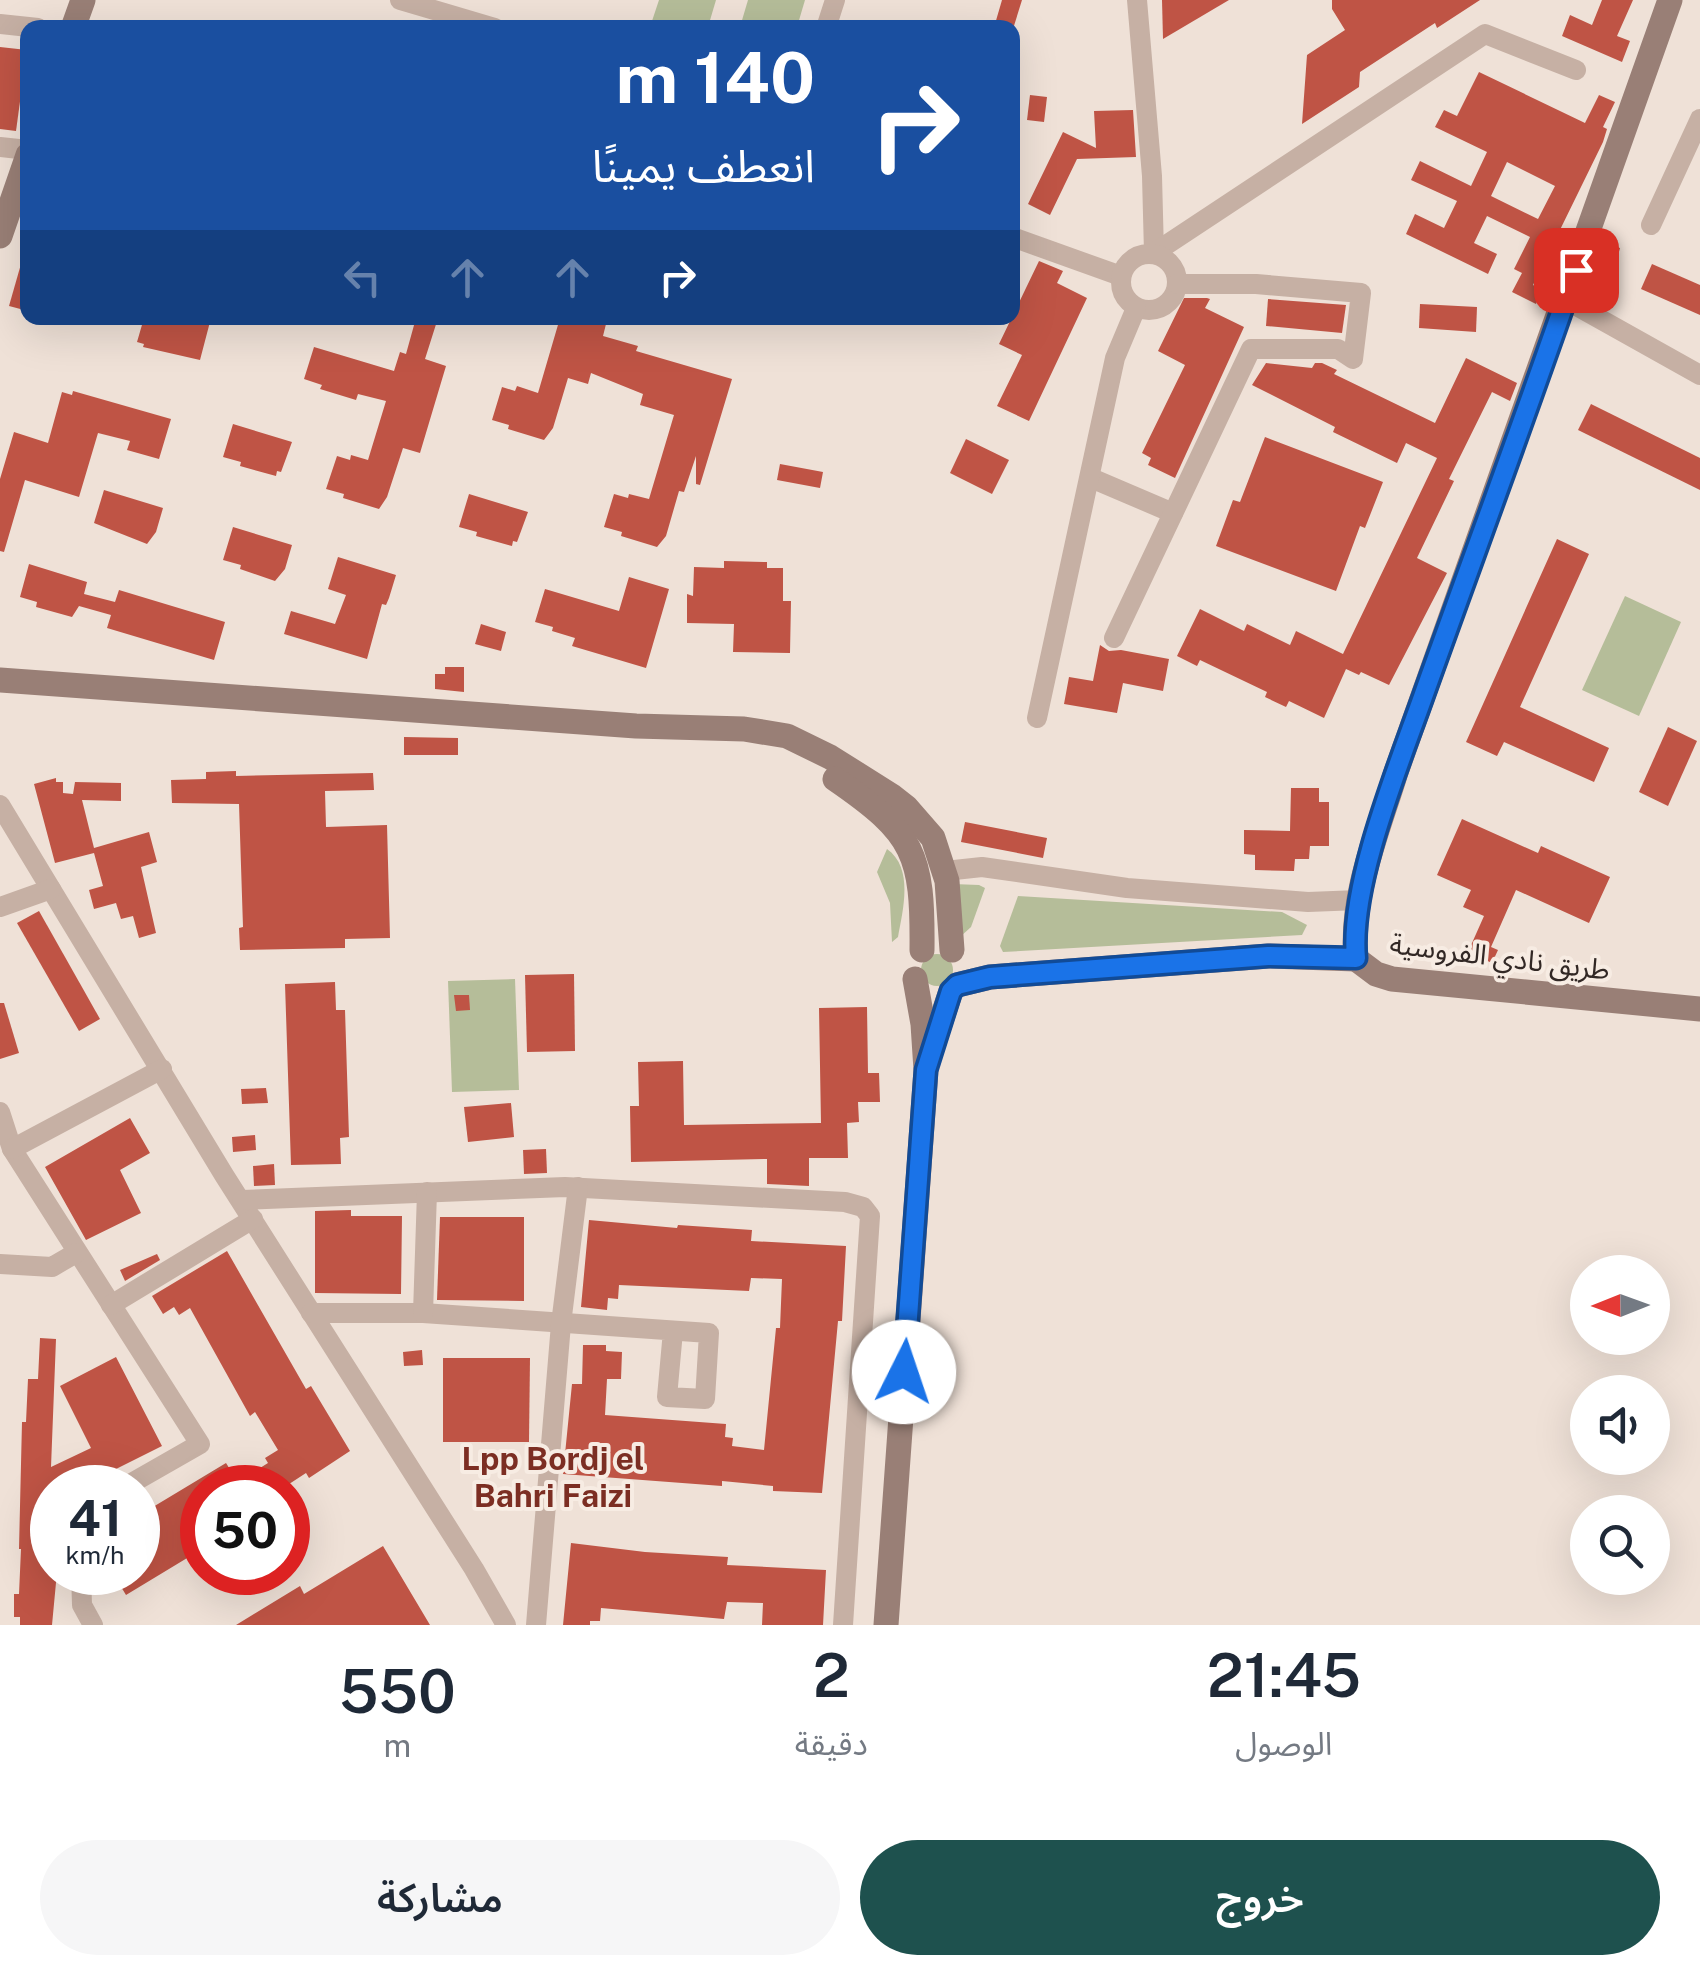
<!DOCTYPE html>
<html lang="ar">
<meta charset="utf-8">
<style>
body{margin:0;font-family:"Public Sans","Noto Sans Arabic",sans-serif;background:#f6f6f7;color:#1f2937;direction:rtl;height:100vh;display:flex;flex-direction:column;font-size:38px;white-space:nowrap}
*{box-sizing:border-box;margin:0}
p{font-size:32px;color:#747a83}
.icon{flex:none;width:55px;height:55px;fill:none;stroke:currentColor;stroke-width:2;stroke-linecap:round;stroke-linejoin:round}
.map{position:relative;height:1625px;overflow:hidden;direction:ltr}
.side{display:flex;flex-direction:column;background:#fff;flex:1}
.side>*{flex:none}
.top-card{position:absolute;left:20px;top:20px;width:1000px;height:305px;border-radius:20px;box-shadow:0 10px 40px #0002;direction:rtl;background:#1a4fa0;color:#fff;overflow:hidden}
.needle{width:65px;rotate:269deg}
.tools{position:absolute;left:1570px;top:1255px;display:grid;gap:20px}
.tools a{display:grid;place-items:center;width:100px;height:100px;border-radius:50%;background:#fff;box-shadow:0 10px 40px #0002;font-size:50px}
.speed{position:absolute;left:30px;top:1465px;display:flex;gap:20px;font-size:50px;font-weight:700;text-align:center}
.speed>*{display:grid;place-content:center;width:130px;height:130px;border-radius:50%;background:#fff;box-shadow:0 10px 40px #0002;line-height:1}
.speed small{font-size:25px;font-weight:400}
.speed .limit{border:15px solid #d22;background:#fff;color:#111}
.pin{position:absolute;display:grid;place-items:center;width:85px;height:85px;color:#fff;margin:-42px;border-radius:20px;box-shadow:0 5px 15px #0006}
.me{position:absolute;width:110px;margin:-55px;rotate:4deg;stroke-linejoin:round;filter:drop-shadow(0 0 8px #0008)}
.turn{display:flex;align-items:center;gap:35px;height:210px;padding:0 40px;font-size:45px}
.turn .icon{width:130px;height:130px;stroke-width:2.5}
.turn b{display:block;font-size:70px;line-height:85px}
.lanes{display:flex;align-items:center;height:95px;padding:0 40px;background:#0003;justify-content:center;gap:50px;direction:ltr}
.lanes .off{opacity:.35}
.eta{display:flex;justify-content:space-evenly;align-items:center;height:170px;text-align:center}
.eta b{font-size:60px;font-weight:600;line-height:70px}
.button{display:flex;gap:20px;margin-top:auto;padding:20px 40px}
.button a{flex:1;height:115px;border-radius:60px;background:#1e514e;color:#fff;font-size:40px;font-weight:600;line-height:115px;text-align:center}
.button a+a{background:#f6f6f7;color:#1f2937}
.map>svg:first-child{display:block}
.green{fill:#b5bd99}
.building{fill:#bf5445;fill-rule:evenodd}
.lines{fill:none;stroke-linecap:round;stroke-linejoin:round}
.minor{stroke:#c6b0a4;stroke-width:20}
.secondary{stroke:#997f76;stroke-width:25}
.route-casing{stroke:#114b97;stroke-width:25}
.route{stroke:#1a73e8;stroke-width:18}
.labels{text-anchor:middle;dominant-baseline:central;stroke-width:8;stroke-linejoin:round;paint-order:stroke}
.street-label{font-size:28px;fill:#322825;stroke:#f7ece3}
.quarter-label{font-size:32px;font-weight:bold;fill:#7c2e23;stroke:#f7ece3}
</style>
<div class="map">
<svg width="1700" height="1625" viewBox="0 0 1700 1625">
<rect width="100%" height="100%" fill="#efe1d7"/>
<g class="green">
<path d="M 659,0 L 716,0 L 708,27 L 650,27 Z"/>
<path d="M 748,0 L 805,0 L 797,27 L 740,27 Z"/>
<path d="M 1625,596 L 1681,622 L 1639,716 L 1582,690 Z"/>
<path d="M 887,849 C 914,868 903,910 898,937 L 892,942 L 890,903 L 877,872 Z"/>
<path d="M 953,884 L 979,885 L 985,888 L 971,927 L 960,937 Z"/>
<path d="M 1018,896 L 1282,912 L 1307,925 L 1302,935 L 1003,952 L 1000,946 Z"/>
<circle cx="937" cy="970" r="16"/>
<path d="M 515,979 L 519,1090 L 452,1092 L 448,981 Z"/>
</g>
<g class="building">
<path d="M 1002,0 L 1022,0 L 1013,29 L 995,24 Z"/>
<path d="M 1162,0 L 1229,0 L 1163,39 Z"/>
<path d="M 1332,0 L 1480,0 L 1437,28 L 1435,23 L 1360,72 L 1359,87 L 1302,124 L 1307,55 L 1345,30 L 1332,9 Z"/>
<path d="M 1602,0 L 1633,0 L 1617,36 L 1630,41 L 1622,62 L 1562,36 L 1570,15 L 1592,25 Z"/>
<path d="M 0,47 L 27,50 L 16,131 L 0,129 Z"/>
<path d="M 1479,72 L 1585,123 L 1599,95 L 1615,102 L 1603,127 L 1607,129 L 1603,142 L 1533,285 L 1542,290 L 1536,304 L 1512,292 L 1522,273 L 1514,269 L 1530,237 L 1487,216 L 1474,243 L 1497,254 L 1488,274 L 1406,234 L 1415,214 L 1444,228 L 1457,201 L 1411,180 L 1420,161 L 1471,186 L 1487,152 L 1435,127 L 1444,110 L 1457,116 ZM 1507,162 L 1555,186 L 1538,219 L 1491,196 Z"/>
<path d="M 1030,95 L 1047,97 L 1044,122 L 1027,120 Z"/>
<path d="M 1133,110 L 1136,157 L 1077,159 L 1050,215 L 1028,204 L 1063,132 L 1096,148 L 1094,111 Z"/>
<path d="M 1605,243 L 1620,248 L 1616,263 L 1608,261 L 1605,276 L 1591,272 Z"/>
<path d="M 23,257 L 28,257 L 28,311 L 9,306 Z"/>
<path d="M 1039,261 L 1063,271 L 1057,283 L 1087,298 L 1029,421 L 997,406 L 1022,355 L 999,344 Z"/>
<path d="M 1652,264 L 1700,285 L 1700,315 L 1641,289 Z"/>
<path d="M 1184,298 L 1207,298 L 1210,299 L 1205,308 L 1244,327 L 1175,478 L 1148,465 L 1151,458 L 1142,453 L 1185,365 L 1158,351 Z"/>
<path d="M 1268,299 L 1346,305 L 1342,333 L 1266,326 Z"/>
<path d="M 1420,304 L 1477,307 L 1476,332 L 1419,328 Z"/>
<path d="M 144,318 L 211,318 L 200,360 L 143,347 L 144,344 L 137,342 Z"/>
<path d="M 416,318 L 438,318 L 425,359 L 446,366 L 420,453 L 403,448 L 387,497 L 379,509 L 343,498 L 344,494 L 326,489 L 337,456 L 350,460 L 351,455 L 368,460 L 386,401 L 358,394 L 356,400 L 320,389 L 322,385 L 304,379 L 314,347 L 394,371 L 400,352 L 406,354 Z"/>
<path d="M 560,318 L 586,318 L 606,324 L 603,336 L 638,346 L 636,351 L 732,379 L 700,485 L 696,484 L 696,456 L 684,492 L 679,491 L 666,536 L 657,547 L 621,536 L 622,532 L 604,527 L 614,494 L 628,498 L 629,494 L 649,499 L 674,415 L 640,405 L 643,394 L 591,373 L 588,384 L 568,378 L 553,428 L 544,440 L 508,429 L 509,425 L 492,420 L 502,387 L 515,391 L 517,386 L 538,393 Z"/>
<path d="M 1466,358 L 1517,383 L 1510,401 L 1492,392 L 1449,479 L 1454,481 L 1417,558 L 1447,573 L 1389,685 L 1361,672 L 1359,675 L 1346,669 L 1324,718 L 1289,701 L 1286,707 L 1265,697 L 1267,692 L 1200,660 L 1197,666 L 1177,656 L 1200,609 L 1244,631 L 1247,624 L 1290,645 L 1296,631 L 1343,654 L 1437,458 L 1406,443 L 1397,463 L 1333,432 L 1335,427 L 1252,385 L 1266,363 L 1312,368 L 1315,363 L 1322,363 L 1337,370 L 1334,374 L 1435,423 Z"/>
<path d="M 73,391 L 171,419 L 159,459 L 127,450 L 130,441 L 98,433 L 79,497 L 25,480 L 4,552 L 0,551 L 0,479 L 14,432 L 48,443 L 62,392 L 72,395 Z"/>
<path d="M 1591,404 L 1700,458 L 1700,490 L 1578,430 Z"/>
<path d="M 233,424 L 292,442 L 281,472 L 277,471 L 276,476 L 240,466 L 241,462 L 223,457 Z"/>
<path d="M 1265,437 L 1383,482 L 1365,528 L 1360,526 L 1336,591 L 1216,546 L 1233,500 L 1240,502 Z"/>
<path d="M 966,439 L 1009,460 L 992,494 L 950,473 Z"/>
<path d="M 780,464 L 823,472 L 820,488 L 777,480 Z"/>
<path d="M 104,490 L 163,508 L 156,532 L 147,544 L 94,523 Z"/>
<path d="M 469,494 L 528,512 L 517,542 L 513,541 L 512,546 L 476,536 L 477,532 L 459,527 Z"/>
<path d="M 233,527 L 292,545 L 285,569 L 275,581 L 240,569 L 241,565 L 223,560 Z"/>
<path d="M 1557,539 L 1589,554 L 1520,707 L 1609,748 L 1594,782 L 1504,742 L 1497,756 L 1466,742 Z"/>
<path d="M 338,557 L 396,575 L 389,598 L 386,605 L 382,604 L 367,659 L 284,634 L 291,611 L 335,624 L 346,595 L 328,589 Z"/>
<path d="M 724,561 L 767,562 L 767,568 L 783,568 L 783,601 L 791,601 L 790,653 L 733,652 L 734,624 L 687,623 L 687,594 L 693,596 L 694,567 L 724,568 Z"/>
<path d="M 29,564 L 87,582 L 84,594 L 115,602 L 119,590 L 225,622 L 214,660 L 107,628 L 111,615 L 79,606 L 72,617 L 36,607 L 37,602 L 20,597 Z"/>
<path d="M 629,577 L 669,589 L 646,668 L 572,646 L 575,638 L 552,631 L 553,627 L 535,622 L 545,589 L 619,611 Z"/>
<path d="M 481,624 L 506,632 L 501,651 L 475,644 Z"/>
<path d="M 1100,645 L 1109,651 L 1121,650 L 1169,659 L 1163,691 L 1123,683 L 1117,713 L 1064,704 L 1069,677 L 1093,681 Z"/>
<path d="M 445,667 L 464,667 L 464,692 L 435,689 L 435,674 L 445,674 Z"/>
<path d="M 1668,727 L 1697,741 L 1668,806 L 1639,792 Z"/>
<path d="M 404,737 L 458,738 L 458,755 L 404,755 Z"/>
<path d="M 236,771 L 236,776 L 373,773 L 374,790 L 325,791 L 326,827 L 387,825 L 390,938 L 345,939 L 345,948 L 240,950 L 239,928 L 243,927 L 239,804 L 172,803 L 171,780 L 206,779 L 206,772 Z"/>
<path d="M 56,778 L 56,782 L 63,782 L 63,793 L 73,794 L 75,782 L 121,783 L 121,801 L 82,800 L 94,848 L 149,832 L 157,862 L 141,867 L 156,933 L 139,938 L 133,916 L 121,919 L 116,903 L 94,909 L 89,890 L 103,886 L 94,853 L 55,863 L 34,784 Z"/>
<path d="M 1291,788 L 1319,788 L 1319,802 L 1329,802 L 1329,846 L 1310,846 L 1309,859 L 1295,859 L 1294,871 L 1255,870 L 1255,855 L 1244,854 L 1244,830 L 1290,831 Z"/>
<path d="M 1462,819 L 1538,853 L 1541,846 L 1610,877 L 1589,923 L 1516,890 L 1491,947 L 1498,950 L 1492,963 L 1468,952 L 1484,916 L 1463,907 L 1471,890 L 1437,875 Z"/>
<path d="M 965,822 L 1047,838 L 1043,858 L 961,842 Z"/>
<path d="M 39,911 L 100,1019 L 79,1031 L 17,923 Z"/>
<path d="M 574,974 L 575,1051 L 527,1052 L 525,975 Z"/>
<path d="M 335,982 L 336,1010 L 345,1010 L 349,1137 L 340,1138 L 341,1164 L 291,1165 L 285,984 Z"/>
<path d="M 454,995 L 469,995 L 470,1010 L 456,1011 Z"/>
<path d="M 0,1003 L 4,1003 L 19,1053 L 0,1059 Z"/>
<path d="M 867,1007 L 868,1073 L 879,1073 L 880,1102 L 858,1102 L 859,1122 L 847,1123 L 848,1158 L 809,1158 L 809,1186 L 767,1184 L 767,1159 L 631,1162 L 630,1106 L 639,1106 L 638,1062 L 683,1061 L 684,1125 L 821,1123 L 819,1008 Z"/>
<path d="M 266,1088 L 268,1103 L 242,1104 L 241,1089 Z"/>
<path d="M 511,1103 L 514,1137 L 468,1142 L 464,1107 Z"/>
<path d="M 130,1118 L 150,1153 L 120,1170 L 141,1213 L 86,1240 L 45,1167 Z"/>
<path d="M 255,1135 L 256,1150 L 233,1152 L 232,1137 Z"/>
<path d="M 546,1149 L 547,1173 L 524,1174 L 523,1150 Z"/>
<path d="M 274,1164 L 275,1185 L 254,1186 L 253,1166 Z"/>
<path d="M 351,1210 L 351,1216 L 402,1216 L 401,1294 L 315,1293 L 315,1211 Z"/>
<path d="M 440,1217 L 524,1217 L 524,1301 L 437,1300 Z"/>
<path d="M 589,1220 L 677,1228 L 678,1225 L 752,1230 L 751,1241 L 846,1246 L 842,1321 L 838,1321 L 822,1493 L 773,1491 L 773,1486 L 722,1481 L 722,1486 L 563,1474 L 572,1384 L 582,1384 L 583,1345 L 606,1345 L 606,1351 L 622,1352 L 621,1379 L 607,1379 L 605,1415 L 726,1424 L 725,1437 L 733,1438 L 732,1446 L 764,1450 L 776,1328 L 780,1328 L 782,1279 L 751,1278 L 749,1291 L 619,1285 L 618,1299 L 608,1298 L 607,1310 L 581,1307 Z"/>
<path d="M 227,1251 L 306,1389 L 311,1386 L 350,1451 L 309,1478 L 306,1473 L 283,1488 L 202,1488 L 202,1549 L 126,1595 L 112,1572 L 138,1572 L 138,1516 L 226,1463 L 238,1482 L 268,1463 L 265,1458 L 278,1450 L 255,1412 L 250,1416 L 190,1308 L 179,1315 L 174,1307 L 163,1314 L 152,1296 Z"/>
<path d="M 157,1254 L 160,1260 L 125,1281 L 120,1270 Z"/>
<path d="M 40,1338 L 56,1339 L 51,1467 L 91,1448 L 60,1386 L 116,1357 L 162,1446 L 78,1488 L 52,1488 L 52,1572 L 57,1572 L 52,1625 L 20,1625 L 20,1617 L 14,1617 L 14,1594 L 19,1594 L 21,1549 L 19,1549 L 22,1422 L 26,1422 L 28,1379 L 38,1379 Z"/>
<path d="M 422,1350 L 423,1365 L 404,1366 L 403,1352 Z"/>
<path d="M 443,1358 L 530,1358 L 529,1442 L 443,1442 Z"/>
<path d="M 571,1543 L 645,1552 L 728,1557 L 727,1565 L 826,1570 L 823,1625 L 762,1625 L 763,1603 L 727,1602 L 724,1619 L 601,1608 L 600,1621 L 590,1621 L 590,1625 L 563,1625 Z"/>
<path d="M 383,1546 L 430,1625 L 236,1625 L 300,1586 L 304,1594 Z"/>
</g>
<g class="lines">
<g class="minor">
<path d="M 400,0 L 495,28"/>
<path d="M 1137,0 L 1152,176 L 1154,253"/>
<path d="M 0,24 L 38,28"/>
<path d="M 826,28 L 835,0"/>
<path d="M 0,147 L 28,150"/>
<path d="M 1651,225 L 1700,119"/>
<path d="M 1012,237 L 1121,276"/>
<path d="M 1154,253 L 1485,34 L 1576,70"/>
<circle cx="1149" cy="282" r="28"/>
<path d="M 1566,300 L 1700,375"/>
<path d="M 1091,478 L 1173,513"/>
<path d="M 1114,638 L 1251,349 L 1338,349 L 1353,359 L 1361,293 L 1256,284 L 1177,284"/>
<path d="M 1037,718 L 1115,358 L 1136,308"/>
<path d="M 0,805 L 224,1175 L 474,1569 L 506,1625"/>
<path d="M 945,871 L 982,867 L 1127,888 L 1308,902 L 1359,900"/>
<path d="M 0,907 L 51,889"/>
<path d="M 0,1112 L 12,1149 L 200,1444 L 123,1488"/>
<path d="M 12,1149 L 162,1069"/>
<path d="M 242,1200 L 565,1187 L 845,1202 L 863,1207 L 870,1216 L 843,1625"/>
<path d="M 0,1264 L 52,1267 L 76,1253"/>
<path d="M 111,1305 L 253,1219"/>
<path d="M 311,1313 L 423,1313 L 709,1333 L 705,1399 L 667,1397 L 673,1331"/>
<path d="M 423,1313 L 427,1192"/>
<path d="M 81,1572 L 82,1605 L 93,1625"/>
<path d="M 536,1625 L 561,1324 L 578,1187"/>
</g>
<g class="secondary">
<path d="M 1670,0 L 1396,772 C 1378,831 1350,896 1356,959 L 1376,974 L 1392,979 L 1700,1009"/>
<path d="M 73,28 L 83,0"/>
<path d="M 0,236 L 28,155"/>
<path d="M 0,680 L 636,726 L 744,729 L 787,736 L 830,757 L 892,796 L 906,807 L 933,838 L 947,881 L 952,950"/>
<path d="M 835,779 C 915,834 923,854 922,950"/>
<path d="M 957,985 L 990,977 L 1269,956 L 1356,959"/>
<path d="M 931,1051 L 951,991"/>
<path d="M 886,1625 L 926,1070 L 923,1024 L 915,979"/>
</g>
</g>
<g class="lines">
<defs>
<path id="route" d="M 904,1372 L 926,1070 L 951,991 L 957,985 L 990,977 L 1268,956 L 1356,958 C 1349,885 1399,765 1424,694 C 1475,552 1527,412 1576,270"/>
</defs>
<use href="#route" class="route-casing"/>
<use href="#route" class="route"/>
</g>
<g class="labels">
<g class="street-label">
<text transform="translate(1500 956) rotate(7)">طريق نادي الفروسية</text>
</g>
<g class="quarter-label">
<text x="553" y="1458">Lpp Bordj el<tspan x="553" dy="37">Bahri Faizi</tspan></text>
</g>
</g>
</svg>
<div class="tools">
<a><svg class="needle" viewBox="-14 -14 28 28"><path d="M0-13l5 13h-10z" fill="#e53935"/><path d="M0 13l5-13h-10z" fill="#747a83"/></svg></a>
<a><svg class="icon" aria-label="sound" viewBox="0 0 24 24"><path d="M4 9h4l5-4v14l-5-4H4zM17 9q2 3 0 6"/></svg></a>
<a><svg class="icon" aria-label="search" viewBox="0 0 24 24"><circle cx="10" cy="10" r="6"/><path d="M15 15l6 6"/></svg></a>
</div>
<div class="speed"><div>41<small>km/h</small></div><div class="limit">50</div></div>
<div class="pin" style="left:1576px;top:270px;background:#d93025"><svg class="icon" aria-label="arrive" viewBox="0 0 24 24"><path d="M6 21V4h12l-3 4 3 4H6"/></svg></div>
<svg class="me" style="left:904px;top:1372px" viewBox="-20 -20 40 40"><circle r="19" fill="#fff"/><path d="M0-13L10 11 0 6-10 11z" fill="#1a73e8"/></svg>
<div class="top-card">
<div class="turn"><svg class="icon" aria-label="right" viewBox="0 0 24 24"><path d="M7 20v-9h11M14 6l5 5-5 5"/></svg><div><b>140 m</b>انعطف يمينًا</div></div>
<div class="lanes"><svg class="icon off" aria-label="left" viewBox="0 0 24 24"><path d="M17 20v-9H6M10 6l-5 5 5 5"/></svg><svg class="icon off" aria-label="ahead" viewBox="0 0 24 24"><path d="M12 20V5M6 11l6-6 6 6"/></svg><svg class="icon off" aria-label="ahead" viewBox="0 0 24 24"><path d="M12 20V5M6 11l6-6 6 6"/></svg><svg class="icon" aria-label="right" viewBox="0 0 24 24"><path d="M7 20v-9h11M14 6l5 5-5 5"/></svg></div>
</div>
</div>
<section class="side">
<div class="eta">
<div><b>21:45</b><p>الوصول</p></div>
<div><b>2</b><p>دقيقة</p></div>
<div><b>550</b><p>m</p></div>
</div>
<div class="button"><a>خروج</a><a>مشاركة</a></div>
</section>
